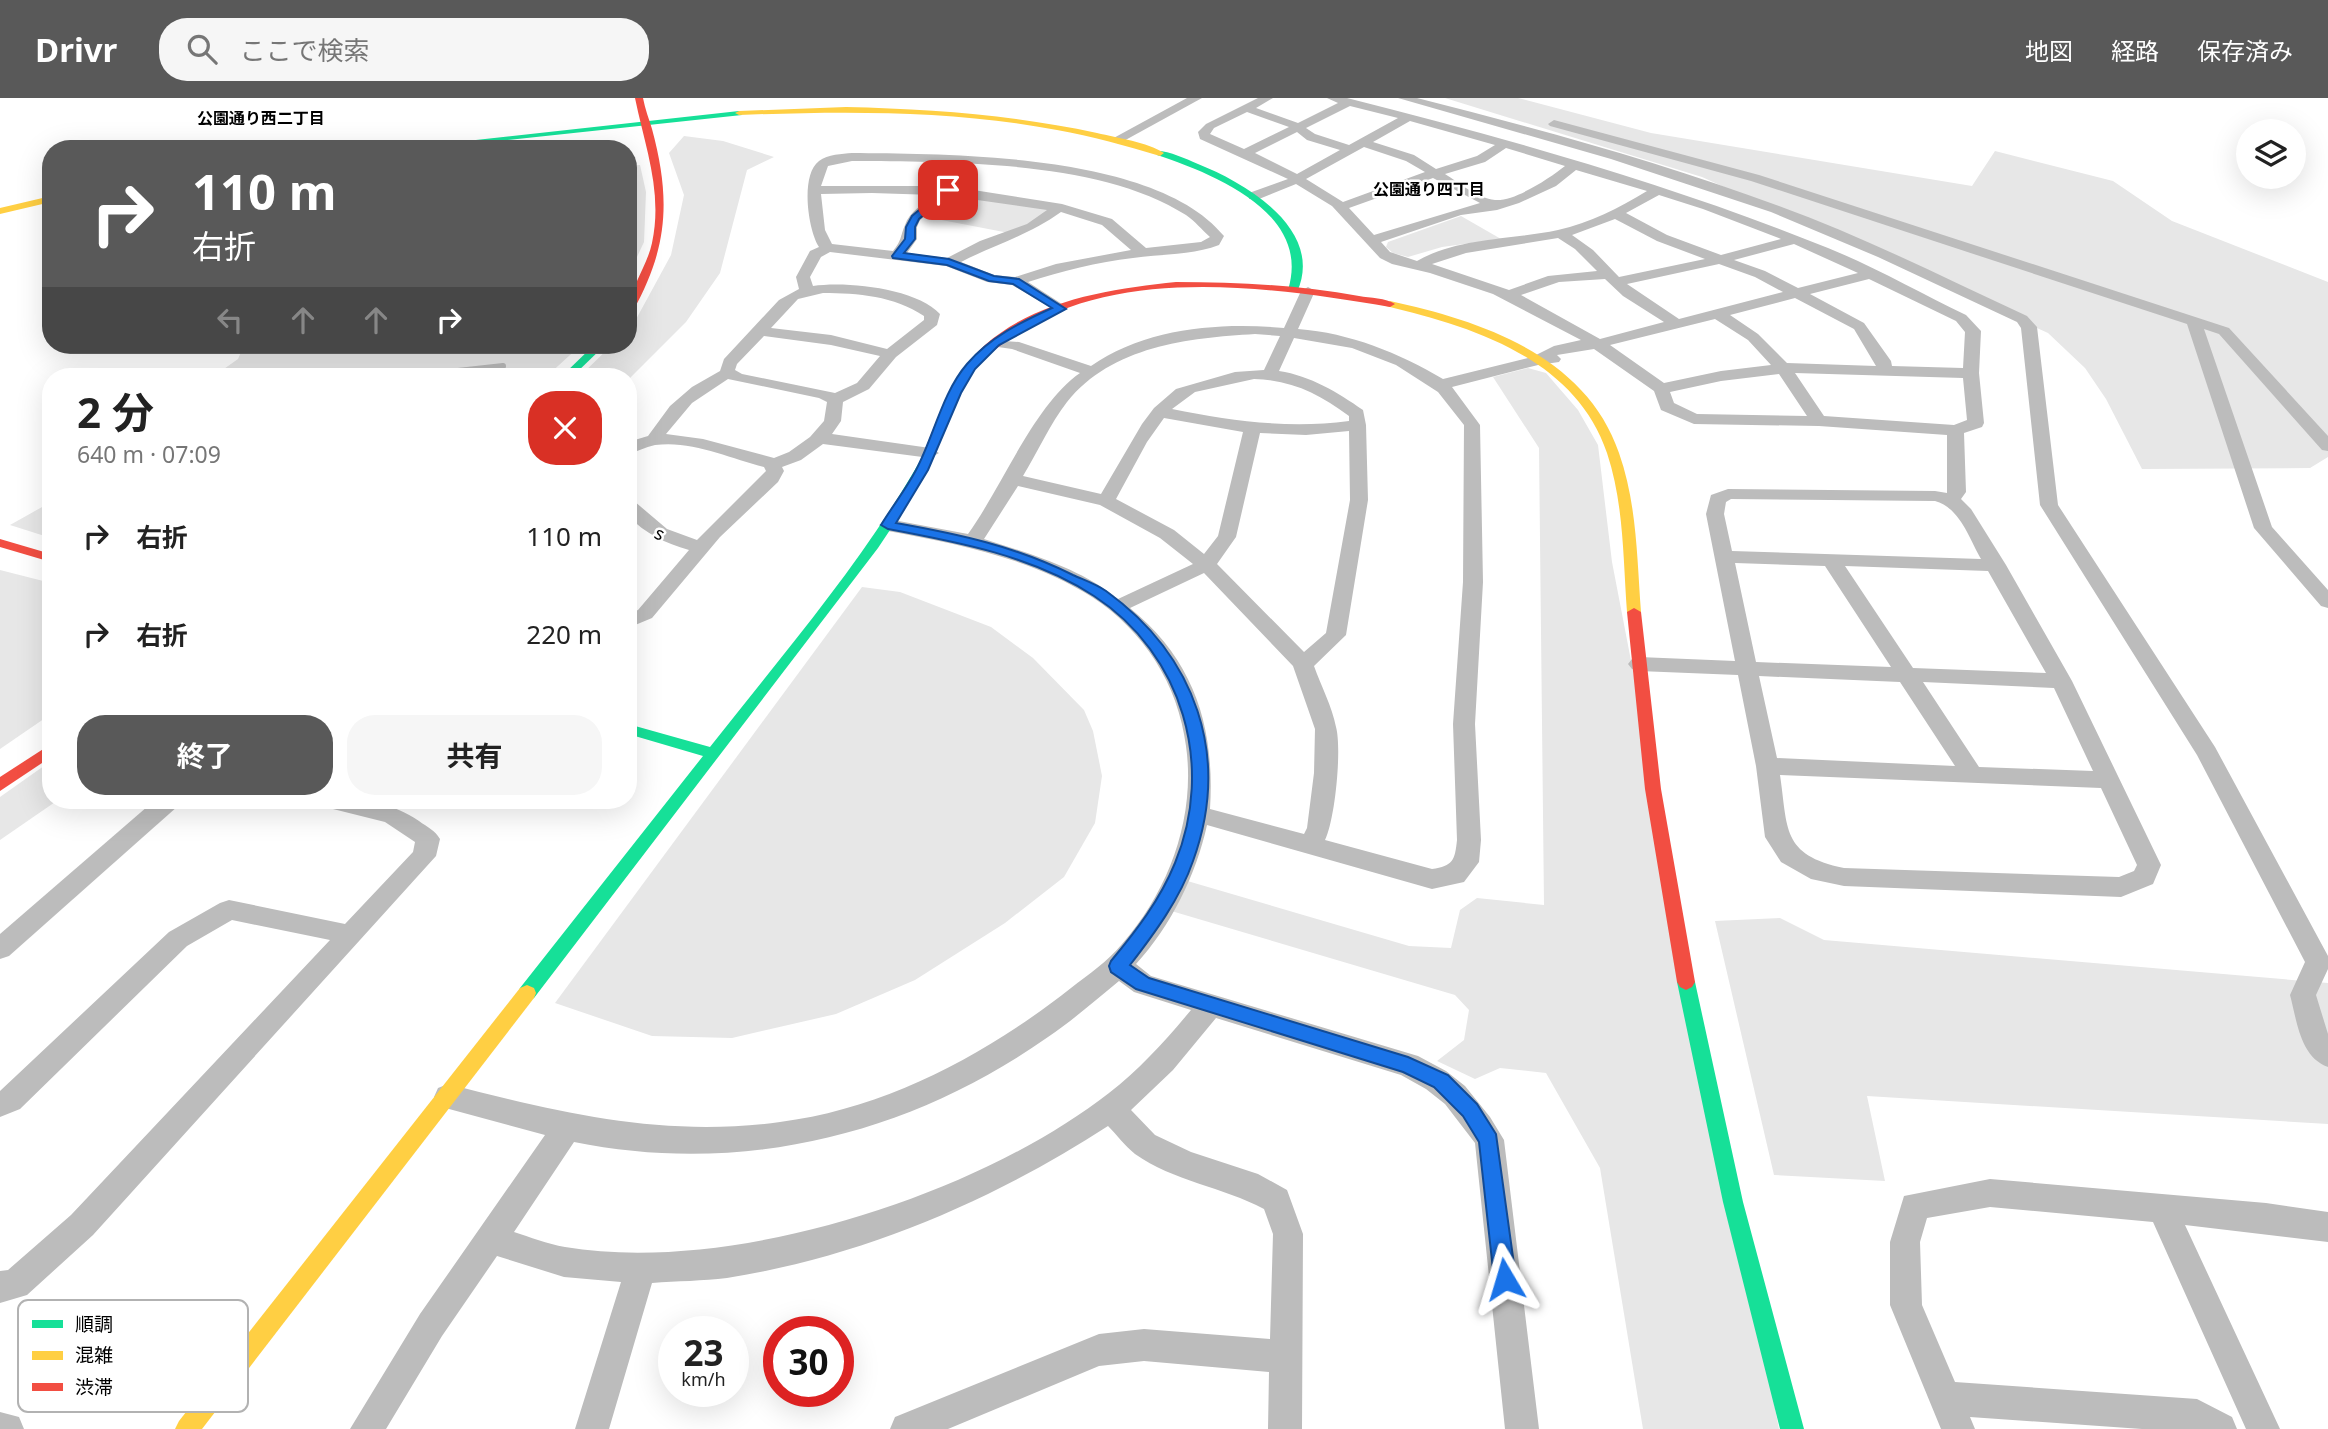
<!DOCTYPE html>
<html lang="ja">
<meta charset="utf-8">
<style>
body{margin:0;font-family:"Noto Sans","Noto Sans JP",sans-serif;background:#f6f6f6;color:#222;height:100vh;display:flex;flex-direction:column;font-size:26px;white-space:nowrap}
*{box-sizing:border-box;margin:0}
p{font-size:23px;color:#767676}
.icon{flex:none;width:38px;height:38px;fill:none;stroke:currentColor;stroke-width:2;stroke-linecap:round;stroke-linejoin:round}
.map{position:relative;flex:1;overflow:hidden}
.drawer{position:absolute;left:42px;top:270px;width:595px;height:441px;display:flex;flex-direction:column;background:#fff;border-radius:28px;box-shadow:0 7px 28px #0002}
.drawer>*{flex:none}
.top-card{position:absolute;left:42px;top:42px;width:595px;height:214px;border-radius:28px;box-shadow:0 7px 28px #0002;background:#595959;color:#fff;overflow:hidden}
.fabs{position:absolute;left:2236px;top:21px;display:grid;gap:14px}
.fabs a{display:grid;place-items:center;width:70px;height:70px;border-radius:50%;background:#fff;box-shadow:0 7px 28px #0002;font-size:35px}
.speed{position:absolute;left:658px;top:1218px;display:flex;gap:14px;font-size:35px;font-weight:700;text-align:center}
.speed>*{display:grid;place-content:center;width:91px;height:91px;border-radius:50%;background:#fff;box-shadow:0 7px 28px #0002;line-height:1}
.speed small{font-size:18px;font-weight:400}
.speed .limit{border:10px solid #d22;background:#fff;color:#111}
.pin{position:absolute;display:grid;place-items:center;width:60px;height:60px;color:#fff;margin:-30px;border-radius:14px;box-shadow:0 4px 10px #0006}
.me{position:absolute;width:77px;margin:-38px;rotate:353deg;stroke-linejoin:round;filter:drop-shadow(0 0 5px #0008)}
.turn{display:flex;align-items:center;gap:24px;height:147px;padding:0 35px;font-size:32px}
.turn .icon{width:91px;height:91px;stroke-width:2.5}
.turn b{display:block;font-size:49px;line-height:60px}
.lanes{display:flex;align-items:center;height:66px;padding:0 35px;background:#0003;justify-content:center;gap:35px;direction:ltr}
.lanes .off{opacity:.35}
.round{display:grid;place-items:center;flex:none;width:74px;height:74px;border-radius:28px;background:#f6f6f6}
.head{display:flex;align-items:center;justify-content:space-between;height:119px;padding:0 35px}
h1{font-size:42px;font-weight:700;line-height:52px}
.action{display:flex;gap:14px;margin-top:auto;padding:14px 35px}
.action a{flex:1;height:80px;border-radius:28px;background:#595959;color:#fff;font-size:28px;font-weight:700;line-height:80px;text-align:center}
.action a+a{background:#f6f6f6;color:#222}
ul{padding:0;list-style:none}
li{display:flex;align-items:center;gap:21px;height:98px;padding:0 35px}
li div{flex:1}
li b{display:block;font-size:26px}
li em{font-style:normal}
header{display:flex;align-items:center;gap:42px;box-sizing:border-box;height:98px;padding:0 35px;background:#595959;color:#fff}
header strong{font-size:33px}
nav{display:flex;gap:38px;margin-inline-start:auto;font-size:24px}
.search{width:490px;height:63px;background:#f6f6f6;display:flex;align-items:center;gap:18px;box-sizing:border-box;padding:0 24px;border-radius:28px;color:#767676;font-size:26px}
.map>svg:first-child{display:block}
.green{fill:#e7e7e7}
.lines{fill:none;stroke-linecap:round;stroke-linejoin:round}
.stream{stroke:#b9b9b9;stroke-width:6}
.street{fill:#bcbcbc;fill-rule:evenodd}
.fast{fill:#16e098;fill-rule:evenodd}
.slow{fill:#ffcf43;fill-rule:evenodd}
.jam{fill:#f24e42;fill-rule:evenodd}
.route{fill:#1a73e8;stroke:#114b97;stroke-width:2}
.labels{text-anchor:middle;dominant-baseline:central;stroke-width:5;stroke-linejoin:round;paint-order:stroke}
.far-neighbourhood-label{font-size:16px;font-weight:bold;fill:#000;stroke:#fff}
.street-label{font-size:18px;fill:#000;stroke:#fff}
.key{fill:#fff;stroke:#b2b2b2;stroke-width:2}
.key-label{font-size:19px;fill:#000}
</style>
<header>
<strong>Drivr</strong>
<div class="search"><svg class="icon" aria-label="search" viewBox="0 0 24 24"><circle cx="10" cy="10" r="6"/><path d="M15 15l6 6"/></svg>ここで検索</div>
<nav><a>地図</a><a>経路</a><a>保存済み</a></nav>
</header>
<div class="map">
<svg width="2328" height="1331" viewBox="0 0 2328 1331">
<rect width="100%" height="100%" fill="#fff"/>
<g class="green">
<path d="M 1445,0 L 1518,0 L 1651,35 L 1972,88 L 1995,53 L 2113,83 L 2172,123 L 2328,184 L 2328,359 L 2310,370 L 2142,371 L 2106,301 L 2085,270 L 2048,235 L 1702,79 Z"/>
<path d="M 684,38 L 723,43 L 774,59 L 747,72 L 720,175 L 686,224 L 628,282 L 628,278 L 580,278 L 612,247 L 628,247 L 628,231 L 634,225 L 671,157 L 684,97 L 669,55 Z"/>
<path d="M 640,67 L 646,94 L 644,144 L 628,178 L 628,68 Z"/>
<path d="M 950,94 L 1053,111 L 1032,126 L 1009,135 L 926,119 Z"/>
<path d="M 1461,118 L 1501,141 L 1442,149 L 1408,159 L 1393,155 L 1386,149 L 1388,144 Z"/>
<path d="M 244,247 L 324,252 L 325,247 L 581,247 L 547,278 L 214,278 L 238,261 Z"/>
<path d="M 1528,270 L 1546,275 L 1578,312 L 1598,347 L 1612,464 L 1779,1331 L 1643,1331 L 1600,1070 L 1546,975 L 1500,970 L 1475,981 L 1437,963 L 1464,942 L 1469,912 L 1455,897 L 1168,812 L 1184,782 L 1409,848 L 1451,850 L 1460,812 L 1477,800 L 1544,807 L 1539,350 L 1493,279 Z"/>
<path d="M 51,404 L 51,440 L 10,427 Z"/>
<path d="M 0,472 L 51,485 L 51,616 L 0,651 Z"/>
<path d="M 862,489 L 900,494 L 991,529 L 1033,560 L 1084,612 L 1093,633 L 1102,678 L 1095,725 L 1064,779 L 1005,825 L 915,882 L 836,916 L 732,940 L 652,938 L 555,905 Z"/>
<path d="M 51,663 L 51,702 L 58,702 L 0,742 L 0,699 Z"/>
<path d="M 1780,820 L 1824,842 L 2328,885 L 2328,1026 L 1867,998 L 1885,1083 L 1774,1077 L 1715,823 Z"/>
</g>
<g class="lines">
<path class="stream" d="M 413,278 L 503,268"/>
<g class="street">
<path d="M 1187,0 L 1202,0 L 1120,45 L 1110,42 Z"/>
<path d="M 1258,0 L 1273,0 L 1256,10 L 1298,25 L 1338,5 L 1327,0 L 1347,0 C 1510,41 1672,87 1828,150 C 1875,169 1920,195 1966,217 L 1981,233 L 1979,275 L 1984,325 L 1982,329 L 1964,335 L 1966,394 L 1961,401 L 1971,411 L 2006,467 L 2072,583 L 2161,767 L 2153,786 L 2121,799 L 1844,788 L 1811,781 L 1781,764 L 1765,739 L 1756,668 L 1738,577 L 1639,573 L 1632,571 L 1628,566 L 1632,561 L 1639,559 L 1735,563 L 1706,416 L 1711,397 L 1728,391 L 1935,393 L 1947,395 L 1947,337 L 1819,328 L 1694,326 L 1661,312 L 1654,293 L 1594,251 L 1557,257 L 1561,261 L 1559,264 L 1538,267 L 1452,289 L 1480,327 L 1483,484 L 1475,626 L 1481,742 L 1479,764 L 1464,784 L 1432,791 L 1207,727 C 1196,777 1171,828 1136,866 L 1151,878 L 1418,958 L 1446,973 L 1465,988 L 1490,1019 L 1504,1042 L 1539,1331 L 1505,1331 L 1475,1045 L 1445,1006 L 1426,991 L 1401,977 L 1216,920 L 1173,972 L 1131,1012 L 1155,1037 L 1191,1054 L 1258,1076 L 1287,1092 L 1303,1136 L 1302,1331 L 1268,1331 L 1269,1274 L 1144,1263 L 1099,1268 L 948,1331 L 890,1331 L 895,1319 L 1099,1236 L 1144,1231 L 1270,1241 L 1273,1136 L 1264,1111 C 1223,1089 1173,1083 1135,1056 C 1125,1048 1117,1037 1108,1028 C 992,1103 864,1158 727,1180 C 703,1183 677,1183 652,1185 L 609,1331 L 575,1331 L 621,1184 L 564,1179 L 497,1158 L 442,1238 L 386,1331 L 350,1331 L 420,1216 L 545,1037 L 438,1008 L 434,999 L 438,990 L 448,986 C 560,1015 664,1040 780,1024 C 888,1010 987,956 1071,890 C 1089,876 1107,864 1122,846 C 1169,793 1196,719 1186,648 C 1178,586 1144,533 1092,499 C 1031,460 957,446 888,433 L 879,427 L 888,421 L 968,436 C 1002,389 1034,307 1080,275 L 1012,251 L 991,248 L 988,245 L 991,242 L 1019,244 L 1091,268 C 1145,230 1220,224 1284,230 L 1301,193 L 1308,189 L 1315,193 L 1298,231 C 1350,235 1399,255 1443,281 L 1532,259 L 1554,248 L 1581,242 L 1493,196 L 1430,175 L 1392,166 L 1380,160 L 1332,108 L 1296,86 L 1259,101 L 1249,101 L 1249,95 L 1288,81 L 1200,41 L 1198,34 L 1206,26 ZM 1350,8 L 1398,20 L 1349,47 L 1315,36 L 1306,30 ZM 1247,14 L 1289,29 L 1244,51 L 1210,36 L 1214,30 ZM 1410,23 L 1495,47 L 1477,58 L 1436,71 L 1414,57 L 1373,44 ZM 1297,34 L 1307,42 L 1340,52 L 1297,76 L 1255,55 ZM 1364,49 L 1406,63 L 1425,74 L 1343,104 L 1306,81 ZM 1506,50 L 1565,68 C 1550,80 1514,104 1495,102 C 1478,100 1459,85 1445,76 L 1485,64 ZM 1576,72 L 1647,93 C 1619,110 1590,125 1558,132 C 1512,142 1459,139 1417,163 L 1390,154 L 1381,144 L 1461,117 L 1497,112 L 1519,105 L 1556,88 ZM 1433,80 L 1480,105 L 1374,137 L 1349,110 ZM 1659,97 L 1703,111 L 1781,141 L 1721,157 L 1667,137 L 1626,115 ZM 1615,121 L 1657,143 L 1705,161 L 1619,179 L 1593,152 L 1572,137 ZM 1558,140 L 1575,151 L 1597,173 L 1548,178 L 1509,192 L 1432,166 L 1466,155 ZM 1794,146 L 1858,175 L 1798,190 L 1765,173 L 1734,162 ZM 1719,166 L 1755,179 L 1783,194 L 1679,221 L 1627,186 ZM 1605,181 L 1623,198 L 1664,224 L 1600,241 L 1521,197 L 1559,184 ZM 1869,181 L 1956,223 L 1965,234 L 1963,270 L 1892,268 L 1891,263 L 1864,225 L 1810,196 ZM 1795,200 L 1854,231 L 1876,268 L 1787,265 L 1758,236 L 1730,217 ZM 1715,221 L 1748,242 L 1771,267 L 1721,273 L 1664,285 L 1610,247 ZM 1255,236 L 1280,238 L 1264,272 L 1235,274 L 1176,291 L 1154,310 L 1142,326 L 1101,396 L 1023,378 C 1038,353 1050,326 1067,304 C 1112,248 1188,240 1255,236 ZM 1294,240 L 1352,250 L 1396,267 L 1438,294 L 1464,327 L 1463,484 L 1453,626 L 1457,742 C 1455,762 1453,768 1432,771 L 1325,742 C 1335,722 1342,651 1336,629 C 1332,608 1321,588 1314,568 L 1346,537 L 1368,402 L 1366,327 L 1363,312 C 1337,294 1311,278 1279,273 ZM 1795,275 L 1963,280 L 1967,322 L 1954,327 L 1824,318 ZM 1779,276 L 1807,318 L 1697,316 L 1674,305 L 1670,294 L 1721,283 ZM 1254,281 C 1292,282 1319,296 1349,318 L 1349,323 C 1289,331 1231,323 1172,311 L 1195,294 ZM 1164,320 L 1243,334 L 1218,438 L 1204,456 L 1174,432 L 1116,401 L 1147,344 ZM 1349,333 L 1350,402 L 1326,535 L 1304,554 L 1217,466 L 1236,439 L 1260,335 L 1306,337 ZM 1018,388 L 1100,407 L 1160,440 L 1193,466 L 1118,501 C 1080,470 1030,456 984,441 ZM 1731,401 L 1935,403 C 1960,410 1969,440 1981,461 L 1732,453 L 1724,416 L 1726,404 ZM 1735,465 L 1825,468 L 1891,569 L 1756,564 ZM 1845,468 L 1988,473 L 2046,575 L 1913,570 ZM 1204,475 L 1293,568 L 1315,631 L 1314,675 L 1307,730 L 1304,736 L 1210,711 C 1215,630 1195,563 1130,510 ZM 1759,578 L 1900,584 L 1955,668 L 1777,660 ZM 1923,584 L 2054,590 L 2093,673 L 1979,669 ZM 1780,677 L 2101,690 L 2137,767 L 2134,773 L 2119,779 L 1844,770 C 1781,757 1788,730 1780,677 ZM 1119,883 L 1134,894 L 1191,912 C 1166,942 1140,971 1109,995 C 977,1098 731,1177 565,1149 C 547,1146 530,1139 514,1134 L 574,1044 C 742,1078 909,1037 1048,939 C 1073,922 1096,902 1119,883 Z"/>
<path d="M 1398,0 L 1417,0 C 1539,31 1661,64 1779,108 C 1864,139 1945,180 2027,218 L 2037,229 L 2058,407 L 2215,649 L 2328,858 L 2328,871 L 2316,897 L 2328,936 L 2328,969 C 2300,959 2297,923 2290,897 L 2305,864 L 2197,657 L 2040,407 L 2021,230 L 2017,224 L 1878,159 L 1771,114 L 1611,61 Z"/>
<path d="M 1554,22 L 1759,77 L 2229,230 L 2328,338 L 2328,353 L 2322,352 L 2219,236 L 2204,231 L 2272,429 L 2328,492 L 2328,510 L 2321,508 L 2254,430 L 2187,226 L 1751,83 L 1550,28 L 1548,26 Z"/>
<path d="M 852,55 C 951,56 1157,55 1224,138 L 1219,147 C 1193,157 1161,156 1133,160 C 1097,164 1062,173 1028,184 L 1065,208 L 1067,211 L 1060,215 L 1012,187 L 987,184 L 946,168 L 830,154 L 821,159 L 810,179 L 813,188 C 846,183 916,190 940,216 L 937,227 L 896,259 L 869,291 L 843,304 L 841,323 L 832,336 L 930,350 L 939,355 L 930,360 L 823,346 L 801,362 L 782,369 L 784,373 L 778,384 L 720,439 L 652,520 L 628,530 L 628,516 L 638,512 L 689,452 C 665,445 646,436 628,418 L 628,402 L 634,403 L 667,431 L 697,442 L 766,373 L 764,369 C 729,360 692,342 655,347 C 645,349 637,354 628,356 L 628,344 L 648,338 L 670,308 L 692,289 L 720,273 L 724,261 L 779,202 L 799,191 L 796,179 L 810,153 L 819,149 C 808,132 800,77 819,63 C 828,56 842,56 852,55 ZM 852,63 C 952,64 1100,62 1186,117 C 1195,123 1202,132 1210,139 L 1201,144 L 1146,150 L 1112,121 L 1062,106 L 948,88 L 821,88 L 828,68 ZM 872,95 L 934,97 C 924,105 909,114 905,127 C 900,139 902,142 893,153 L 832,146 L 825,132 L 821,96 ZM 949,98 L 1047,112 L 1027,126 L 980,143 L 947,160 L 907,155 L 917,141 L 917,129 L 920,122 ZM 1061,114 L 1102,127 L 1131,152 L 1056,166 L 1015,179 L 994,177 L 961,164 C 996,146 1029,137 1061,114 ZM 823,195 C 858,195 894,198 924,218 L 924,222 L 887,251 L 831,237 L 771,230 L 798,201 ZM 764,238 L 831,247 L 880,258 L 857,285 L 835,295 L 742,276 L 735,272 L 737,266 ZM 728,281 L 819,300 L 827,304 L 824,323 L 810,339 L 789,354 L 774,360 L 703,341 L 666,336 L 692,305 Z"/>
<path d="M 155,702 L 182,702 L 178,708 L 9,858 L 0,861 L 0,836 Z"/>
<path d="M 317,702 C 356,700 386,701 419,723 C 427,729 435,732 440,741 L 436,758 L 93,1137 L 27,1197 L 0,1205 L 0,1173 L 8,1172 L 71,1117 L 330,842 L 232,822 L 187,848 L 20,1011 L 0,1019 L 0,993 L 169,834 L 220,805 L 229,802 L 345,826 L 413,754 L 415,744 L 385,724 L 321,708 Z"/>
<path d="M 1990,1081 L 2266,1105 L 2328,1114 L 2328,1144 L 2185,1127 L 2280,1331 L 2246,1331 L 2153,1124 L 1990,1109 L 1927,1120 L 1920,1144 L 1922,1207 L 1955,1284 L 2197,1301 L 2232,1319 L 2237,1331 L 2142,1331 L 1970,1319 L 1975,1331 L 1941,1331 L 1890,1207 L 1890,1144 L 1904,1098 Z"/>
<path d="M 0,1314 L 19,1319 L 24,1331 L 0,1331 Z"/>
</g>
<g class="fast">
<path d="M 739,13 L 742,17 L 424,51 L 394,51 Z"/>
<path d="M 1157,53 C 1170,53 1186,61 1198,66 C 1246,85 1325,132 1297,194 L 1288,192 C 1312,115 1214,76 1157,57 Z"/>
<path d="M 594,247 L 605,247 L 573,278 L 562,278 Z"/>
<path d="M 927,357 L 933,361 L 912,399 L 878,450 L 534,900 L 527,903 L 520,900 L 518,895 L 520,890 L 703,658 L 628,636 L 628,626 L 710,649 C 783,556 863,464 921,361 Z"/>
<path d="M 1686,876 L 1692,879 L 1695,884 L 1743,1104 L 1804,1331 L 1780,1331 L 1723,1104 L 1677,884 L 1680,879 Z"/>
</g>
<g class="slow">
<path d="M 846,9 C 931,11 1014,17 1097,35 C 1118,40 1147,44 1164,55 L 1160,58 C 1126,48 1092,38 1057,32 C 952,12 845,13 739,17 L 735,15 L 739,13 Z"/>
<path d="M 51,98 L 51,104 L 0,116 L 0,110 Z"/>
<path d="M 1390,203 C 1482,223 1586,258 1619,355 C 1637,406 1637,461 1641,514 L 1639,517 L 1629,517 L 1627,514 C 1623,461 1624,406 1607,355 C 1575,261 1474,229 1386,208 L 1385,206 Z"/>
<path d="M 527,887 L 534,890 L 536,895 L 534,900 L 202,1331 L 175,1331 L 179,1323 L 520,890 Z"/>
</g>
<g class="jam">
<path d="M 635,0 L 643,0 C 645,11 649,21 652,31 C 671,101 668,150 633,213 L 628,216 C 628,192 647,169 652,145 C 663,94 645,49 635,0 Z"/>
<path d="M 1176,184 C 1238,184 1298,187 1359,198 C 1370,200 1386,200 1395,206 L 1390,209 C 1272,189 1110,165 1008,242 C 996,251 985,258 976,270 C 955,296 946,331 933,361 L 931,364 L 923,364 L 921,361 C 933,333 942,304 958,278 C 1005,207 1098,192 1176,184 Z"/>
<path d="M 0,441 L 51,456 L 51,464 L 0,449 Z"/>
<path d="M 1634,510 L 1641,514 L 1661,691 L 1695,884 L 1692,889 L 1686,892 L 1680,889 L 1677,884 L 1645,691 L 1627,514 Z"/>
<path d="M 51,646 L 51,659 L 0,693 L 0,679 Z"/>
</g>
</g>
<path class="route" d="M 945,90 L 953,92 L 919,121 L 915,129 L 915,141 L 904,155 L 949,161 L 994,178 L 1019,181 L 1066,211 L 999,247 L 975,271 L 961,295 L 928,372 L 896,425 C 958,436 1015,448 1073,477 C 1084,482 1096,486 1106,493 C 1196,558 1231,658 1193,763 C 1180,801 1154,836 1130,867 L 1149,880 L 1408,959 L 1448,977 L 1477,1006 L 1496,1036 L 1516,1181 L 1513,1188 L 1505,1191 L 1497,1188 L 1494,1181 L 1479,1044 L 1463,1018 L 1434,989 L 1403,974 L 1136,891 L 1111,874 L 1109,868 L 1111,863 C 1136,833 1160,802 1175,765 C 1215,668 1183,556 1094,498 C 1033,458 958,444 888,431 L 881,427 C 892,409 906,391 916,372 C 934,338 942,295 967,266 C 990,239 1021,224 1052,210 L 1013,186 L 989,183 L 947,167 L 893,160 L 892,158 L 905,141 L 906,129 L 912,118 Z"/>
<g class="labels">
<g class="far-neighbourhood-label">
<text x="261" y="20">公園通り西二丁目</text>
<text x="1429" y="91">公園通り四丁目</text>
</g>
<g class="street-label">
<text transform="translate(660 435) rotate(27)">s</text>
</g>
</g>
<rect x="18" y="1202" width="230" height="112" rx="10" class="key"/>
<rect x="32" y="1222" width="31" height="8" fill="#16e098"/>
<rect x="32" y="1253" width="31" height="9" fill="#ffcf43"/>
<rect x="32" y="1285" width="31" height="8" fill="#f24e42"/>
<g class="key-label">
<text x="75" y="1233">順調</text>
<text x="75" y="1264">混雑</text>
<text x="75" y="1296">渋滞</text>
</g>
</svg>
<div class="fabs">
<a><svg class="icon" aria-label="layers" viewBox="0 0 24 24"><path d="M12 4l9 5-9 5-9-5zM3 14l9 5 9-5"/></svg></a>
</div>
<div class="speed"><div>23<small>km/h</small></div><div class="limit">30</div></div>
<div class="pin" style="left:948px;top:92px;background:#d93025"><svg class="icon" aria-label="arrive" viewBox="0 0 24 24"><path d="M6 21V4h12l-3 4 3 4H6"/></svg></div>
<svg class="me" style="left:1505px;top:1181px" viewBox="-20 -20 40 40"><path d="M0-17L14 15 0 8-14 15z" fill="#1a73e8" stroke="#fff" stroke-width="4"/></svg>
<div class="top-card">
<div class="turn"><svg class="icon" aria-label="right" viewBox="0 0 24 24"><path d="M7 20v-9h11M14 6l5 5-5 5"/></svg><div><b>110 m</b>右折</div></div>
<div class="lanes"><svg class="icon off" aria-label="left" viewBox="0 0 24 24"><path d="M17 20v-9H6M10 6l-5 5 5 5"/></svg><svg class="icon off" aria-label="ahead" viewBox="0 0 24 24"><path d="M12 20V5M6 11l6-6 6 6"/></svg><svg class="icon off" aria-label="ahead" viewBox="0 0 24 24"><path d="M12 20V5M6 11l6-6 6 6"/></svg><svg class="icon" aria-label="right" viewBox="0 0 24 24"><path d="M7 20v-9h11M14 6l5 5-5 5"/></svg></div>
</div>
<section class="drawer">
<div class="head"><div><h1>2 分</h1><p>640 m · 07:09</p></div><a class="round" style="background:#d93025;color:#fff"><svg class="icon" aria-label="close" viewBox="0 0 24 24"><path d="M6 6l12 12M18 6L6 18"/></svg></a></div>
<ul>
<li><svg class="icon" aria-label="right" viewBox="0 0 24 24"><path d="M7 20v-9h11M14 6l5 5-5 5"/></svg><div><b>右折</b></div><em>110 m</em></li>
<li><svg class="icon" aria-label="right" viewBox="0 0 24 24"><path d="M7 20v-9h11M14 6l5 5-5 5"/></svg><div><b>右折</b></div><em>220 m</em></li>
</ul>
<div class="action"><a>終了</a><a>共有</a></div>
</section>
</div>
